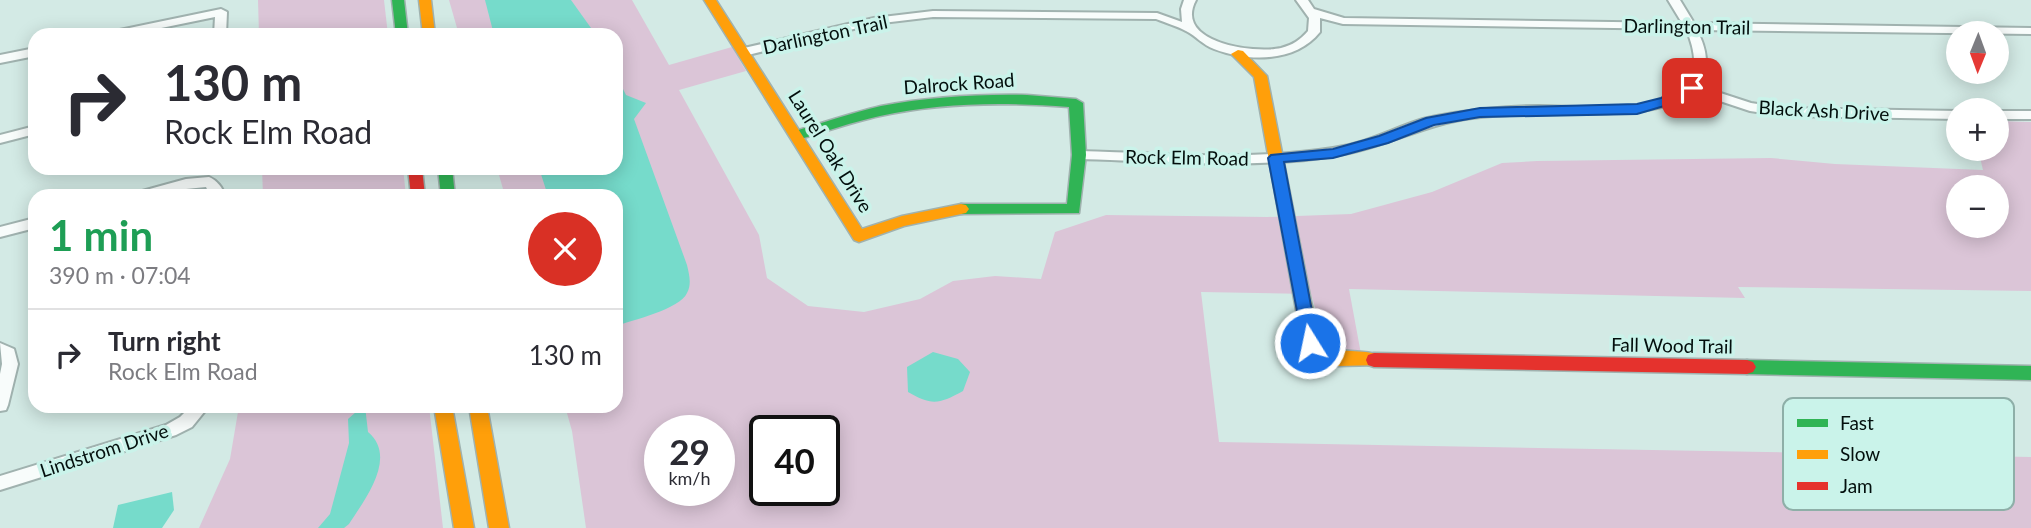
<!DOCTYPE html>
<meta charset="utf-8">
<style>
body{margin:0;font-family:Lato,sans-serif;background:#f7f7f7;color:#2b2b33;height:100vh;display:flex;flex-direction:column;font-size:26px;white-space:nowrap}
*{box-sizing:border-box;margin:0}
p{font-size:23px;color:#7c7c81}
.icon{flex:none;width:38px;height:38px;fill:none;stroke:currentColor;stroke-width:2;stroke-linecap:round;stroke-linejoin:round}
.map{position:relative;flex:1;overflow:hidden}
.sheet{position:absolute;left:28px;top:189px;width:595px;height:224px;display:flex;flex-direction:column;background:#fff;border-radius:21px;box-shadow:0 4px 18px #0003}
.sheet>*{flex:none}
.top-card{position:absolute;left:28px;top:28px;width:595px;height:147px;border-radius:21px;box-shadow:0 4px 18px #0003;background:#fff;color:#2b2b33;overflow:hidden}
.needle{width:46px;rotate:181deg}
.buttons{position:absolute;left:1946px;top:21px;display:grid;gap:14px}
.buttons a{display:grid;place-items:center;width:63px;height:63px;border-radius:50%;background:#fff;box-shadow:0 4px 18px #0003;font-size:35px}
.speed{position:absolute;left:644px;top:415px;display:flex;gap:14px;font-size:35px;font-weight:700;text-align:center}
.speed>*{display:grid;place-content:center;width:91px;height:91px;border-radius:50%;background:#fff;box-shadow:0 4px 18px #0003;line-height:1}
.speed small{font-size:18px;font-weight:400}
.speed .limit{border:4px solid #111;border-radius:10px;background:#fff;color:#111}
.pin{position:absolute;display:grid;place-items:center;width:60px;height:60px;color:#fff;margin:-30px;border-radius:14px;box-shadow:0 4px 10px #0006}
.me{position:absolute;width:77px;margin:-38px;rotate:350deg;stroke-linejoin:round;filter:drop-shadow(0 0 5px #0008)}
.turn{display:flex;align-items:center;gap:24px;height:147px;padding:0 21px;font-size:32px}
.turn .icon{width:91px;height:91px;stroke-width:2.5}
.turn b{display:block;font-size:49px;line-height:60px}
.round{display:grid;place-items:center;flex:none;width:74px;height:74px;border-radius:37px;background:#f7f7f7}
.headline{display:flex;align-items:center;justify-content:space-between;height:119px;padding:0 21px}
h1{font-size:42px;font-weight:700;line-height:52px;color:#1e9e55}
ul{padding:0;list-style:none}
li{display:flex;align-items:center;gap:21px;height:91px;padding:0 21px;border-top:2px solid #e1e1e2}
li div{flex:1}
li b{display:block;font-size:26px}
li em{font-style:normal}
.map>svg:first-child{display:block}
.green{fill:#dbc5d7;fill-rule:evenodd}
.water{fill:#76dbcb}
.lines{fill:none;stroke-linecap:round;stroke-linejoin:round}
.street-casing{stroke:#a0b2af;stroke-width:4}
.fast-casing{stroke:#a0b2af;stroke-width:3}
.slow-casing{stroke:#a0b2af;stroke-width:3}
.jam-casing{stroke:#a0b2af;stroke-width:3}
.street{fill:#f8fcfb;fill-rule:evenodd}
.fast{fill:#30b455;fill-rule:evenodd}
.slow{fill:#ff9f0a;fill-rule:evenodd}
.jam{fill:#e5322d;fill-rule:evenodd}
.route{fill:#1a73e8;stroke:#114b97;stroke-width:2}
.labels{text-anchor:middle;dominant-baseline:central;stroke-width:7;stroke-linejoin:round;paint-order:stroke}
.street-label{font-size:19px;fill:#030f0d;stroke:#caf3ea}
.key{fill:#caf3ea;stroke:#8eafa8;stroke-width:2}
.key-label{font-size:19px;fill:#030f0d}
</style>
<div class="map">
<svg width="2031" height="528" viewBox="0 0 2031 528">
<rect width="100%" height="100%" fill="#d3eae5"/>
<g class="green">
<path d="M 258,0 L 384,0 L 388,35 L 259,35 Z"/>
<path d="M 449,0 L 632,0 L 669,65 L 732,47 L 746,71 L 679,90 L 759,235 L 767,278 L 808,306 L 864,312 L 920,299 L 953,281 L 995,276 L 1041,279 L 1055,232 L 1106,215 L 1267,217 L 1351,214 L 1432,192 L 1502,163 L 1537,161 L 1771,158 L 1835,164 L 1983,170 L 1978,149 L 1997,149 L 1997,121 L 2031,122 L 2031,291 L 1738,287 L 1745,298 L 1349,289 L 1361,354 L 1327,349 L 1311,294 L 1201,292 L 1219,442 L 2031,457 L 2031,528 L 586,528 L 572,431 L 565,406 L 616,406 L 616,196 L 505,196 L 497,168 L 616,168 L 616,35 L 459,35 ZM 1958,187 L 1997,187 L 1997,226 L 1958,226 ZM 660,430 L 719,430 L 719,490 L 660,490 ZM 765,430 L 824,430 L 824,490 L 765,490 Z"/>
<path d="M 262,168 L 403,168 L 406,196 L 263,196 Z"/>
<path d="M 239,406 L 429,406 L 443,528 L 199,528 L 230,459 Z"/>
</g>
<g class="water">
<path d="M 485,0 L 571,0 L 596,35 L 494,35 Z"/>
<path d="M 616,75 L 626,95 L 646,103 L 634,119 L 687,265 C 689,274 692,284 687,293 C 680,309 633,320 616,326 L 616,196 L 548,196 L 539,168 L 616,168 Z"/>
<path d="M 933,352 L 958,359 L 970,372 L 963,391 C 939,404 932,406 908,392 L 907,367 Z"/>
<path d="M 355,406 L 365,406 L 368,432 C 398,457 365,499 349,524 L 344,528 L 318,528 L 330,514 L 349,443 L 348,419 L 356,412 Z"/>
<path d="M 172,492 L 174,510 L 162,528 L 113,528 L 118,505 Z"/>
</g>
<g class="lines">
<defs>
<g id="street">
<path d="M 1184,0 L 1196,0 C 1173,43 1254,54 1281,48 C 1293,45 1300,40 1308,31 L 1309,18 L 1296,0 L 1308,0 L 1314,9 L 1344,18 L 1682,23 L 1668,0 L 1680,0 L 1694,23 L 2031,28 L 2031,34 L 1697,30 C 1707,50 1710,66 1699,86 L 1751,103 L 1784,108 L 1958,111 L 1958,119 L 1784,116 L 1750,111 L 1693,92 C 1678,104 1661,108 1642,111 C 1586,117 1529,111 1472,118 C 1424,124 1382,149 1334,156 C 1250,170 1164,161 1079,159 L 1073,155 L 1079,151 C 1163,153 1249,161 1333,148 C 1368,143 1391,129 1423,119 C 1444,114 1465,111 1486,109 C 1504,107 1521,106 1539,106 C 1579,106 1639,114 1675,94 C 1701,80 1696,52 1686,29 L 1343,24 L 1320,18 L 1320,32 C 1295,63 1248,62 1214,49 C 1203,45 1196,36 1186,31 C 1177,26 1166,23 1156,19 L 933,17 L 874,24 L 744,56 L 738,52 L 744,48 L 874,18 L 933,11 L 1157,13 L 1182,22 L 1181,9 Z"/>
<path d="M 221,9 L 227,12 L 226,35 L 214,35 L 215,17 L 127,35 L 104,35 L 110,32 Z"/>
<path d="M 35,48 L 35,56 L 0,63 L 0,55 Z"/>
<rect x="1997" y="111" width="34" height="8"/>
<path d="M 35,126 L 35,134 L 0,143 L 0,135 Z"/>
<path d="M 209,177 C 216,180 224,188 224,196 L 210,196 L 206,187 L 186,189 L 158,196 L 133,196 L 135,193 L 186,179 Z"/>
<path d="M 35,218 L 35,228 L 0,237 L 0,227 Z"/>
<path d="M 0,343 L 14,349 L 18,364 L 8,405 L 6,410 L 0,411 L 0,374 L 2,364 Z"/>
<path d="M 191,406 L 209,406 L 192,427 L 176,435 L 0,490 L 0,476 L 166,425 L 180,417 Z"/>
</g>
<g id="fast">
<path d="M 392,0 L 404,0 L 408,35 L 396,35 Z"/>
<path d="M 1027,95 L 1076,99 L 1083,103 L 1086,155 L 1079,213 L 961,214 L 953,209 L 961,204 L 1067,204 L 1072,155 L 1069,107 C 1006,102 943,102 880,116 C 852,122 825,132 797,140 L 790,135 L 792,132 C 822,123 851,113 881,106 C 929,97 978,94 1027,95 Z"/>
<path d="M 438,168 L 452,168 L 455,196 L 441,196 Z"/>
<path d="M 1747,360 L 2031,366 L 2031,380 L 1747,374 L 1741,372 L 1738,367 L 1741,362 Z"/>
</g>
<g id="slow">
<path d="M 419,0 L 431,0 L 435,35 L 423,35 Z"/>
<path d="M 704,0 L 716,0 L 862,229 L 902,216 L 961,204 L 966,205 L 969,209 L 966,213 L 904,226 L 859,242 L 854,240 Z"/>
<path d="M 1238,50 L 1243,51 L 1267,76 L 1320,347 C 1341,353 1362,349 1380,355 L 1382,360 L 1380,365 L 1338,366 L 1308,357 L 1302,343 L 1254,77 L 1231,54 Z"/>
<path d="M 434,406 L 452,406 L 474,528 L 454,528 Z"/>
<path d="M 469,406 L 487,406 L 509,528 L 489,528 Z"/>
</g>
<g id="jam">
<path d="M 408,168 L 422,168 L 425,196 L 411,196 Z"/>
<path d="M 1374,353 L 1747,360 L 1753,362 L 1756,367 L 1753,372 L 1747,374 L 1374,367 L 1368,365 L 1366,360 L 1368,355 Z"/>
</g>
</defs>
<use href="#street" class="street-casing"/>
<use href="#fast" class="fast-casing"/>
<use href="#slow" class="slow-casing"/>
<use href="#jam" class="jam-casing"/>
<use href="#street" class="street"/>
<use href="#fast" class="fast"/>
<use href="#slow" class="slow"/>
<use href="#jam" class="jam"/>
</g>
<path class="route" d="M 1692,83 L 1699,88 L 1697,91 L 1671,104 L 1637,114 L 1480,117 L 1434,125 L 1388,143 L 1333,158 L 1284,162 L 1318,343 L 1316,348 L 1304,348 L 1268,158 L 1271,155 L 1333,149 L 1379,136 L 1426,118 L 1480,108 L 1637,104 L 1661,98 Z"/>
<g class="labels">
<g class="street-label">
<text transform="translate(1687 26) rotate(1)">Darlington Trail</text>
<text transform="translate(825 34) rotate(-12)">Darlington Trail</text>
<text transform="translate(959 83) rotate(-4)">Dalrock Road</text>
<text transform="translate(1824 110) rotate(3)">Black Ash Drive</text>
<text transform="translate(831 151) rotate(58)">Laurel Oak Drive</text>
<text transform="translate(1187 157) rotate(1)">Rock Elm Road</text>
<text transform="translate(1672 345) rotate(1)">Fall Wood Trail</text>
<text transform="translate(104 450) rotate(-18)">Lindstrom Drive</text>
</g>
</g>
<rect x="1783" y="398" width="231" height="112" rx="10" class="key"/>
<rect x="1797" y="419" width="31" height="8" fill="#30b455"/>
<rect x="1797" y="450" width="31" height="9" fill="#ff9f0a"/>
<rect x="1797" y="482" width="31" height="8" fill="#e5322d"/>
<g class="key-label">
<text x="1840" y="430">Fast</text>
<text x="1840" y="461">Slow</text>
<text x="1840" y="493">Jam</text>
</g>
</svg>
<div class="buttons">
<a><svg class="needle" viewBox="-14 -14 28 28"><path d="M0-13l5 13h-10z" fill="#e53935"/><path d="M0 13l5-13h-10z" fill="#7c7c81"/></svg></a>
<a>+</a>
<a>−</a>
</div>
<div class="speed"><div>29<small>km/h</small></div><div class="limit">40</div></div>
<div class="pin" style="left:1692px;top:88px;background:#d93025"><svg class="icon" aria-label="arrive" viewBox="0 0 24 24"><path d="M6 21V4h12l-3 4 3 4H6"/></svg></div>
<svg class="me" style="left:1310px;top:343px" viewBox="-20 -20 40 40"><circle r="17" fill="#1a73e8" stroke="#fff" stroke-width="3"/><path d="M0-11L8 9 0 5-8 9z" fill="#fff"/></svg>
<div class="top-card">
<div class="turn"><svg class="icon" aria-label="right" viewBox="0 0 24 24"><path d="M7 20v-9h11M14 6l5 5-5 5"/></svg><div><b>130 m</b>Rock Elm Road</div></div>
</div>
<section class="sheet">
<div class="headline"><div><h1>1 min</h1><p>390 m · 07:04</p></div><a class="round" style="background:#d93025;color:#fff"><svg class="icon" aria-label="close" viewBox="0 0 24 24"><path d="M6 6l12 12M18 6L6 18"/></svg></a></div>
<ul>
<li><svg class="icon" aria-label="right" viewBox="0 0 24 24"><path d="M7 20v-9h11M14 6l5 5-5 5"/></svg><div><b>Turn right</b><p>Rock Elm Road</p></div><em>130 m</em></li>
</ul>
</section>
</div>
